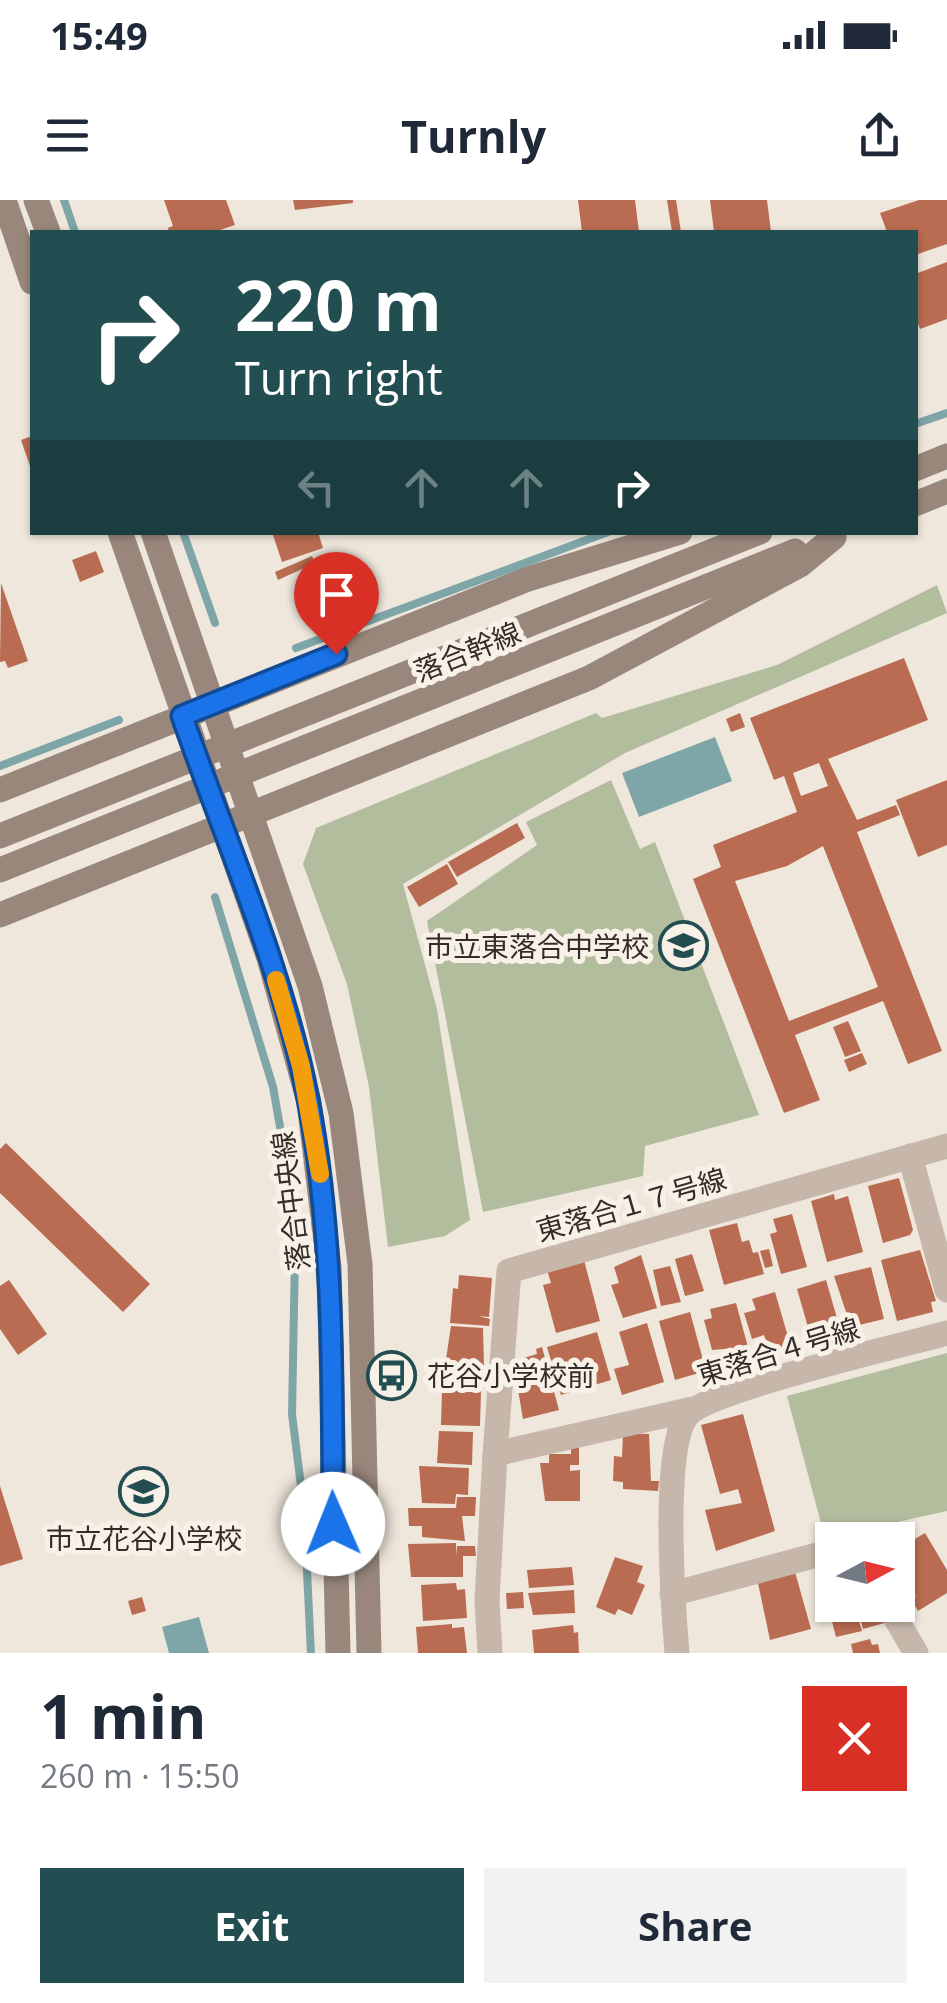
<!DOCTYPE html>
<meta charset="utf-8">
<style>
body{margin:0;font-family:"Open Sans","Noto Sans JP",sans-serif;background:#f2f2f3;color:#1f2937;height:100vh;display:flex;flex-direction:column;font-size:38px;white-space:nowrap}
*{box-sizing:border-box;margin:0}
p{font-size:32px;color:#747a83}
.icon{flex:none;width:55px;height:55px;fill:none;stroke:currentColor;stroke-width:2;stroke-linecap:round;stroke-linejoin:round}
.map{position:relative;height:1453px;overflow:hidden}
.panel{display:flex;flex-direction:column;background:#fff;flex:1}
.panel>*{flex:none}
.banner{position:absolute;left:30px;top:30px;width:888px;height:305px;border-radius:0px;box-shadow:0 2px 8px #0004;background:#224d51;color:#fff;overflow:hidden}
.needle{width:65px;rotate:83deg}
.controls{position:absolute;left:815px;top:1322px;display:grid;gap:20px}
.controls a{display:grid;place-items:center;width:100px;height:100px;border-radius:0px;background:#fff;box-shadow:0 2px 8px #0004;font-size:50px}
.pin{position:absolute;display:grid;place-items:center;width:85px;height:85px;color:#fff;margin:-102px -42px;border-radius:50% 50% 50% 0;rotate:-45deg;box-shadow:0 0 10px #0007}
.pin .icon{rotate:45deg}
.me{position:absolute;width:110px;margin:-55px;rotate:359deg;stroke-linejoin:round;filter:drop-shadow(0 0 8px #0008)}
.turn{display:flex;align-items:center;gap:35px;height:210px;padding:0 40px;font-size:45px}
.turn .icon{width:130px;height:130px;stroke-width:2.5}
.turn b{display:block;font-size:70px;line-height:85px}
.lanes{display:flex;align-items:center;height:95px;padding:0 40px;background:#0003;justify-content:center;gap:50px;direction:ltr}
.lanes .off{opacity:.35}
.round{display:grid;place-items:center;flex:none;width:105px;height:105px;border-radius:0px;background:#f2f2f3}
.overview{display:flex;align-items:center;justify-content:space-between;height:170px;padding:0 40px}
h1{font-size:60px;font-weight:700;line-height:75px}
.cta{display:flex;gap:20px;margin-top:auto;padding:20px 40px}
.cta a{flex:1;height:115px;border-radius:0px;background:#224d51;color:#fff;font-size:40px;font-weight:700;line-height:115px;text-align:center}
.cta a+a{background:#f2f2f3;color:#1f2937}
.status{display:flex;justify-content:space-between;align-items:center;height:70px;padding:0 50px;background:#fff;direction:ltr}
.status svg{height:28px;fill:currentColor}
header{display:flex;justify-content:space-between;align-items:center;height:130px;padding:0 40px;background:#fff;font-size:45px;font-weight:700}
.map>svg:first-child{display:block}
.green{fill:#b2bd9e}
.water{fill:#7ea6a9}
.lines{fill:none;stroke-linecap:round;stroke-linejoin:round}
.stream{stroke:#7ea6a9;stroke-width:8}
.building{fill:#b96c51;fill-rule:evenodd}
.street{stroke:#c6b7aa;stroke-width:25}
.secondary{stroke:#99877b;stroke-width:25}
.secondary-bridge{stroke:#99877b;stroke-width:25}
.route-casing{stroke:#114b97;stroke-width:25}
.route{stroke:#1a73e8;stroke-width:18}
.slow{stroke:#f59e0b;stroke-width:18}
.labels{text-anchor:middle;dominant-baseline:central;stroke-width:10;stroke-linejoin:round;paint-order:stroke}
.street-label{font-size:28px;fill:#342c28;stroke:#f7f1e8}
.poi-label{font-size:28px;fill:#342c28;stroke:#f7f1e8;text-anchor:end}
</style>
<div class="status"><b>15:49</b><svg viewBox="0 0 49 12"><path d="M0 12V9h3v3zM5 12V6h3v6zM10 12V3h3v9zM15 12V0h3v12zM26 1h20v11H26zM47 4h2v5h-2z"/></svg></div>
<header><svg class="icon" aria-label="menu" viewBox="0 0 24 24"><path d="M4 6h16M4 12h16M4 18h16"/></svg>Turnly<svg class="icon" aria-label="share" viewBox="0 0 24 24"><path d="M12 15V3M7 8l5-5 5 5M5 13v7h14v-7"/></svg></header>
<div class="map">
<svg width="947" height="1453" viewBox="0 0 947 1453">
<rect width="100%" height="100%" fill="#efe7dc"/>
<g class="green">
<path d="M 937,385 L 947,413 L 625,553 L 403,684 L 437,809 L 470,1020 L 445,1036 L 388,1047 L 369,887 L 347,784 L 303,664 L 316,628 L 596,513 L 602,518 L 777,465 Z"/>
<path d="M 611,580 L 640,649 L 655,642 L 759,915 L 645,946 L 643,976 L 483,1012 L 427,721 L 537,645 L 526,622 Z"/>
<path d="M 947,1153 L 947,1311 L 825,1338 L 787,1196 Z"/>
</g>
<g class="water">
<path d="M 715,537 L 732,581 L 639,617 L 622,573 Z"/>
<path d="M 199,1417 L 209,1453 L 169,1453 L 162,1427 Z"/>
</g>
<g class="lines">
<g class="stream">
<path d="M 64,0 L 75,32"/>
<path d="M 915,224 L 947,213"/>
<path d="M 183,332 L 215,423"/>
<path d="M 296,448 L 608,332"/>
<path d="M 0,566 L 119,520"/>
<path d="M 215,697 L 273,887 L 287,966 L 295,1055 L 292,1214 L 304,1310 L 311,1453"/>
</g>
</g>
<g class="building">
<path d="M 164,0 L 226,0 L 235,25 L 214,32 L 169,32 L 168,28 L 173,26 Z"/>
<path d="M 293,0 L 353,0 L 353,3 L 295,10 Z"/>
<path d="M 578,0 L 635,0 L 639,32 L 582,32 Z"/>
<path d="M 667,0 L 676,0 L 681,32 L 672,32 Z"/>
<path d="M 710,0 L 767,0 L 771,32 L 714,32 Z"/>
<path d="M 919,0 L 947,0 L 947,44 L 915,55 L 915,32 L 887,32 L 880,13 Z"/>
<path d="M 947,62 L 947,119 L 920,129 L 915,116 L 915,74 Z"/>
<path d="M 32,236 L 32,272 L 21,240 Z"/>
<path d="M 272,332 L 318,332 L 323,348 L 282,362 Z"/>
<path d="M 96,351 L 104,372 L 80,382 L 72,360 Z"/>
<path d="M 312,356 L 315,363 L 278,380 L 275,372 Z"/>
<path d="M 1,383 L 28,461 L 8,468 L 5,461 L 0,462 Z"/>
<path d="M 904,458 L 928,520 L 828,559 L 857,620 L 896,605 L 900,615 L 857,632 L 942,851 L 908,864 L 883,801 L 795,835 L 820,900 L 784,913 L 693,679 L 721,667 L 713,645 L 797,612 L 784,576 L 774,580 L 750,518 ZM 819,563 L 828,586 L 801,596 L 793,573 ZM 823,646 L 878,787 L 789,821 L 735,681 L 787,666 Z"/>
<path d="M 740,513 L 745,527 L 731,532 L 726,519 Z"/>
<path d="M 947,580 L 947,645 L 918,657 L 896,600 Z"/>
<path d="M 517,623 L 525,638 L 457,677 L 448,662 Z"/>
<path d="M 447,664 L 458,684 L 419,707 L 407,687 Z"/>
<path d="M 848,821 L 861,851 L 845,857 L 833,827 Z"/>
<path d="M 862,853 L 867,864 L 849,872 L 844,860 Z"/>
<path d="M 6,943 L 150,1084 L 123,1112 L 0,993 L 0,949 Z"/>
<path d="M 899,978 L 913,1030 L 910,1035 L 883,1043 L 868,986 Z"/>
<path d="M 834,994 L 835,1000 L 848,996 L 863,1052 L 827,1062 L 811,1001 Z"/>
<path d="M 792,1014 L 807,1067 L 781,1074 L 770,1034 L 777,1032 L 773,1019 Z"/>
<path d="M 737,1023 L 742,1042 L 749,1040 L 753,1053 L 758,1052 L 764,1074 L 724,1085 L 709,1030 Z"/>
<path d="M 769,1049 L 773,1066 L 765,1068 L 760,1051 Z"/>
<path d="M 920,1050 L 936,1101 L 931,1102 L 933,1112 L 897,1121 L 881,1060 Z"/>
<path d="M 692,1054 L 704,1091 L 685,1096 L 675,1059 Z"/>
<path d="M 641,1055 L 657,1108 L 623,1118 L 611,1085 L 619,1083 L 614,1067 Z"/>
<path d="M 584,1060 L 600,1121 L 556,1133 L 543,1085 L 551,1083 L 547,1070 Z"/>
<path d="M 670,1066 L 681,1102 L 661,1106 L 653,1070 Z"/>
<path d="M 871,1067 L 884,1119 L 851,1127 L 834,1076 Z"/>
<path d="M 459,1075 L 492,1078 L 489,1117 L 478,1116 L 490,1119 L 489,1126 L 450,1123 L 453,1088 L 458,1089 Z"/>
<path d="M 9,1080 L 47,1134 L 18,1155 L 0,1129 L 0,1086 Z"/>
<path d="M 826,1080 L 841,1132 L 812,1141 L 797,1089 Z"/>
<path d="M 775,1092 L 791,1147 L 770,1153 L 764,1135 L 752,1139 L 744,1113 L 756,1110 L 752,1099 Z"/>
<path d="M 736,1103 L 748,1147 L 712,1150 L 704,1120 L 712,1118 L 710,1109 Z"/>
<path d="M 690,1112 L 706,1171 L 675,1180 L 659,1121 Z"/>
<path d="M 647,1123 L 664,1182 L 622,1195 L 614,1169 L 629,1165 L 619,1132 Z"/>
<path d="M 451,1126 L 483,1128 L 484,1167 L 479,1174 L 444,1172 Z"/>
<path d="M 597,1132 L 611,1180 L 561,1195 L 547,1147 Z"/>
<path d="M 542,1147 L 559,1210 L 523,1219 L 513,1161 L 537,1154 L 536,1149 Z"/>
<path d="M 727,1159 L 729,1173 L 713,1176 L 711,1162 Z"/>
<path d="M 442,1190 L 481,1191 L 480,1226 L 441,1225 Z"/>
<path d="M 743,1214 L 775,1331 L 716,1351 L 705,1310 L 742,1303 L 738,1289 L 720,1294 L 701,1225 Z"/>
<path d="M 439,1231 L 473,1232 L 472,1265 L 437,1263 Z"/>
<path d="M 623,1233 L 649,1234 L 651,1281 L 659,1281 L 658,1291 L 623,1289 L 623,1282 L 613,1281 L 614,1256 L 622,1257 Z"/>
<path d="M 571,1247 L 579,1247 L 579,1265 L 570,1265 L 570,1271 L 580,1270 L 580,1301 L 545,1301 L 540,1263 L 549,1263 L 549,1254 L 571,1254 Z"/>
<path d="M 419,1266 L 469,1268 L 468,1295 L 456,1294 L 455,1304 L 422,1303 Z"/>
<path d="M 0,1286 L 23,1359 L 0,1366 Z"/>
<path d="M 457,1297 L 476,1297 L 475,1316 L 462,1316 L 465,1341 L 422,1337 L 422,1326 L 409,1326 L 408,1308 L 456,1308 Z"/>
<path d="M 925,1333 L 947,1370 L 947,1393 L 918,1411 L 911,1399 L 916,1396 L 898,1374 L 898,1349 Z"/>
<path d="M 456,1343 L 456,1356 L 457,1346 L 475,1346 L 476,1356 L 463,1356 L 463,1377 L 411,1377 L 408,1344 Z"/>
<path d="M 615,1357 L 643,1366 L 637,1382 L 645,1385 L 632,1415 L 618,1409 L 615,1415 L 596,1407 Z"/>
<path d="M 572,1367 L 574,1385 L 529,1388 L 527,1370 Z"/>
<path d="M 832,1369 L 832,1402 L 827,1403 L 818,1373 Z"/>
<path d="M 795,1372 L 811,1429 L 770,1440 L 758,1383 Z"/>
<path d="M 456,1383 L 457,1390 L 465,1389 L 467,1418 L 423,1421 L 421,1385 Z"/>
<path d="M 574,1390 L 575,1413 L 533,1415 L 528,1393 Z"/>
<path d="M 523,1392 L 524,1408 L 507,1409 L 506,1393 Z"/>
<path d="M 142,1397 L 146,1411 L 132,1415 L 128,1401 Z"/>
<path d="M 832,1405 L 860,1405 L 856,1411 L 862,1431 L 836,1437 L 828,1406 Z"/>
<path d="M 878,1407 L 888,1422 L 863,1429 L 859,1412 Z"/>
<path d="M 452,1424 L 452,1428 L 464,1427 L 467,1453 L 418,1453 L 416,1427 Z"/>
<path d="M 573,1425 L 574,1433 L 578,1432 L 579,1453 L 534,1453 L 532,1430 Z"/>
<path d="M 870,1439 L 872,1445 L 878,1444 L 880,1453 L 853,1453 L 851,1444 Z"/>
</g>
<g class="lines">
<g class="street">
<path d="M 910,956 L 947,1090"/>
<path d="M 495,1254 L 509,1071 L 947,946"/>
<path d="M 672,1394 L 832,1351"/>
<path d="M 888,1405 L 916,1453"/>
<path d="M 490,1453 L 487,1401 L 495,1254 L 693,1209"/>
<path d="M 677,1453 C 673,1407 662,1252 686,1217 C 704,1190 905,1145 947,1133"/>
</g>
<g class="secondary">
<path d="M 4,0 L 32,82"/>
<path d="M 36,0 L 48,32"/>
<path d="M 915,269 L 947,256"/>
<path d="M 915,304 L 947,291"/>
<path d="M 120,332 L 269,758 L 309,902 L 329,1067 L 338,1453"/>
<path d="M 153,332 L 310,786 L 341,913 L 360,1064 L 369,1453"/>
<path d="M 0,590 L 528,379 L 680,332"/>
<path d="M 0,715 L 589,478 L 800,365 L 834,337"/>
</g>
<g class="secondary-bridge">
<path d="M 0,636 L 760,332"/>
<path d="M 0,670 L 795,351"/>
</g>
</g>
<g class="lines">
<defs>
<path id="route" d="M 333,1324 C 332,1182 335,1039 308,899 C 282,767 226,642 182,516 L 336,454"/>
</defs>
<use href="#route" class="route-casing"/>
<use href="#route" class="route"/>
<path class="slow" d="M 276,780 L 301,866 L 320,974"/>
</g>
<defs>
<symbol id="school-ring" viewBox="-11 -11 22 22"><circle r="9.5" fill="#f7f1e8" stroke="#224d51" stroke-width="1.5"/><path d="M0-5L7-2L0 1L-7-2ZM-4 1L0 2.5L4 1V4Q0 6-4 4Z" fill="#224d51"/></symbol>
<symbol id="bus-ring" viewBox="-11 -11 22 22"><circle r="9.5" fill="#f7f1e8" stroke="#224d51" stroke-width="1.5"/><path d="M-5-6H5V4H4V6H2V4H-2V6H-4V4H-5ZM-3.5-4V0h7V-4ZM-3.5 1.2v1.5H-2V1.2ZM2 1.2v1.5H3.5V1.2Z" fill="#224d51"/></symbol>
</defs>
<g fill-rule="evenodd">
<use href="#school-ring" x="656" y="718" width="55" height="55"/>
<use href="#bus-ring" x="364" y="1148" width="55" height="55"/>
<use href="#school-ring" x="116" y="1264" width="55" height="55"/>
</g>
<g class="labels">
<g class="street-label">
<text transform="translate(467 451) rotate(-22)">落合幹線</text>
<text transform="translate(290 1001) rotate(-97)">落合中央線</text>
<text transform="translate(631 1004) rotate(-16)">東落合１７号線</text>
<text transform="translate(778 1151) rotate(-17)">東落合４号線</text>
</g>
<g class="poi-label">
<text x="649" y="746">市立東落合中学校</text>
<text x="427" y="1175" text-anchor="start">花谷小学校前</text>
<text x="144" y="1338" text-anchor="middle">市立花谷小学校</text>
</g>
</g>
</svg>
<div class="controls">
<a><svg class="needle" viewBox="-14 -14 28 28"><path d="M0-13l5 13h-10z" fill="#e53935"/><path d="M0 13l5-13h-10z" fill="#747a83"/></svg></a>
</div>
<div class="pin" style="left:336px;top:454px;background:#d93025"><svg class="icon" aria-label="arrive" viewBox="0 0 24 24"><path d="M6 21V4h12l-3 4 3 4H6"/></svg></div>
<svg class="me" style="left:333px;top:1324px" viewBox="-20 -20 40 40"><circle r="19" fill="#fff"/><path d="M0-13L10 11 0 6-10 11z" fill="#1a73e8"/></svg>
<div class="banner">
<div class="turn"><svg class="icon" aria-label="right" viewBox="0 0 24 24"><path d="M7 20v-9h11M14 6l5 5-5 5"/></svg><div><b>220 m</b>Turn right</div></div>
<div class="lanes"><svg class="icon off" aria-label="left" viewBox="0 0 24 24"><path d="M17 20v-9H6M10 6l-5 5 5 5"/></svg><svg class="icon off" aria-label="ahead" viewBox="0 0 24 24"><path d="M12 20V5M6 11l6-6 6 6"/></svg><svg class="icon off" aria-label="ahead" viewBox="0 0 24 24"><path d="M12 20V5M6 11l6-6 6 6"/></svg><svg class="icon" aria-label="right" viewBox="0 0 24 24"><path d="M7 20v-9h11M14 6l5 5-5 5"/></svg></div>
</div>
</div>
<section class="panel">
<div class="overview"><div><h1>1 min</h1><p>260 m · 15:50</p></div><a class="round" style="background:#d93025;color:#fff"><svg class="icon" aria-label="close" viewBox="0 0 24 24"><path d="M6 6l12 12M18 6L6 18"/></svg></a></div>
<div class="cta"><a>Exit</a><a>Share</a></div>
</section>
